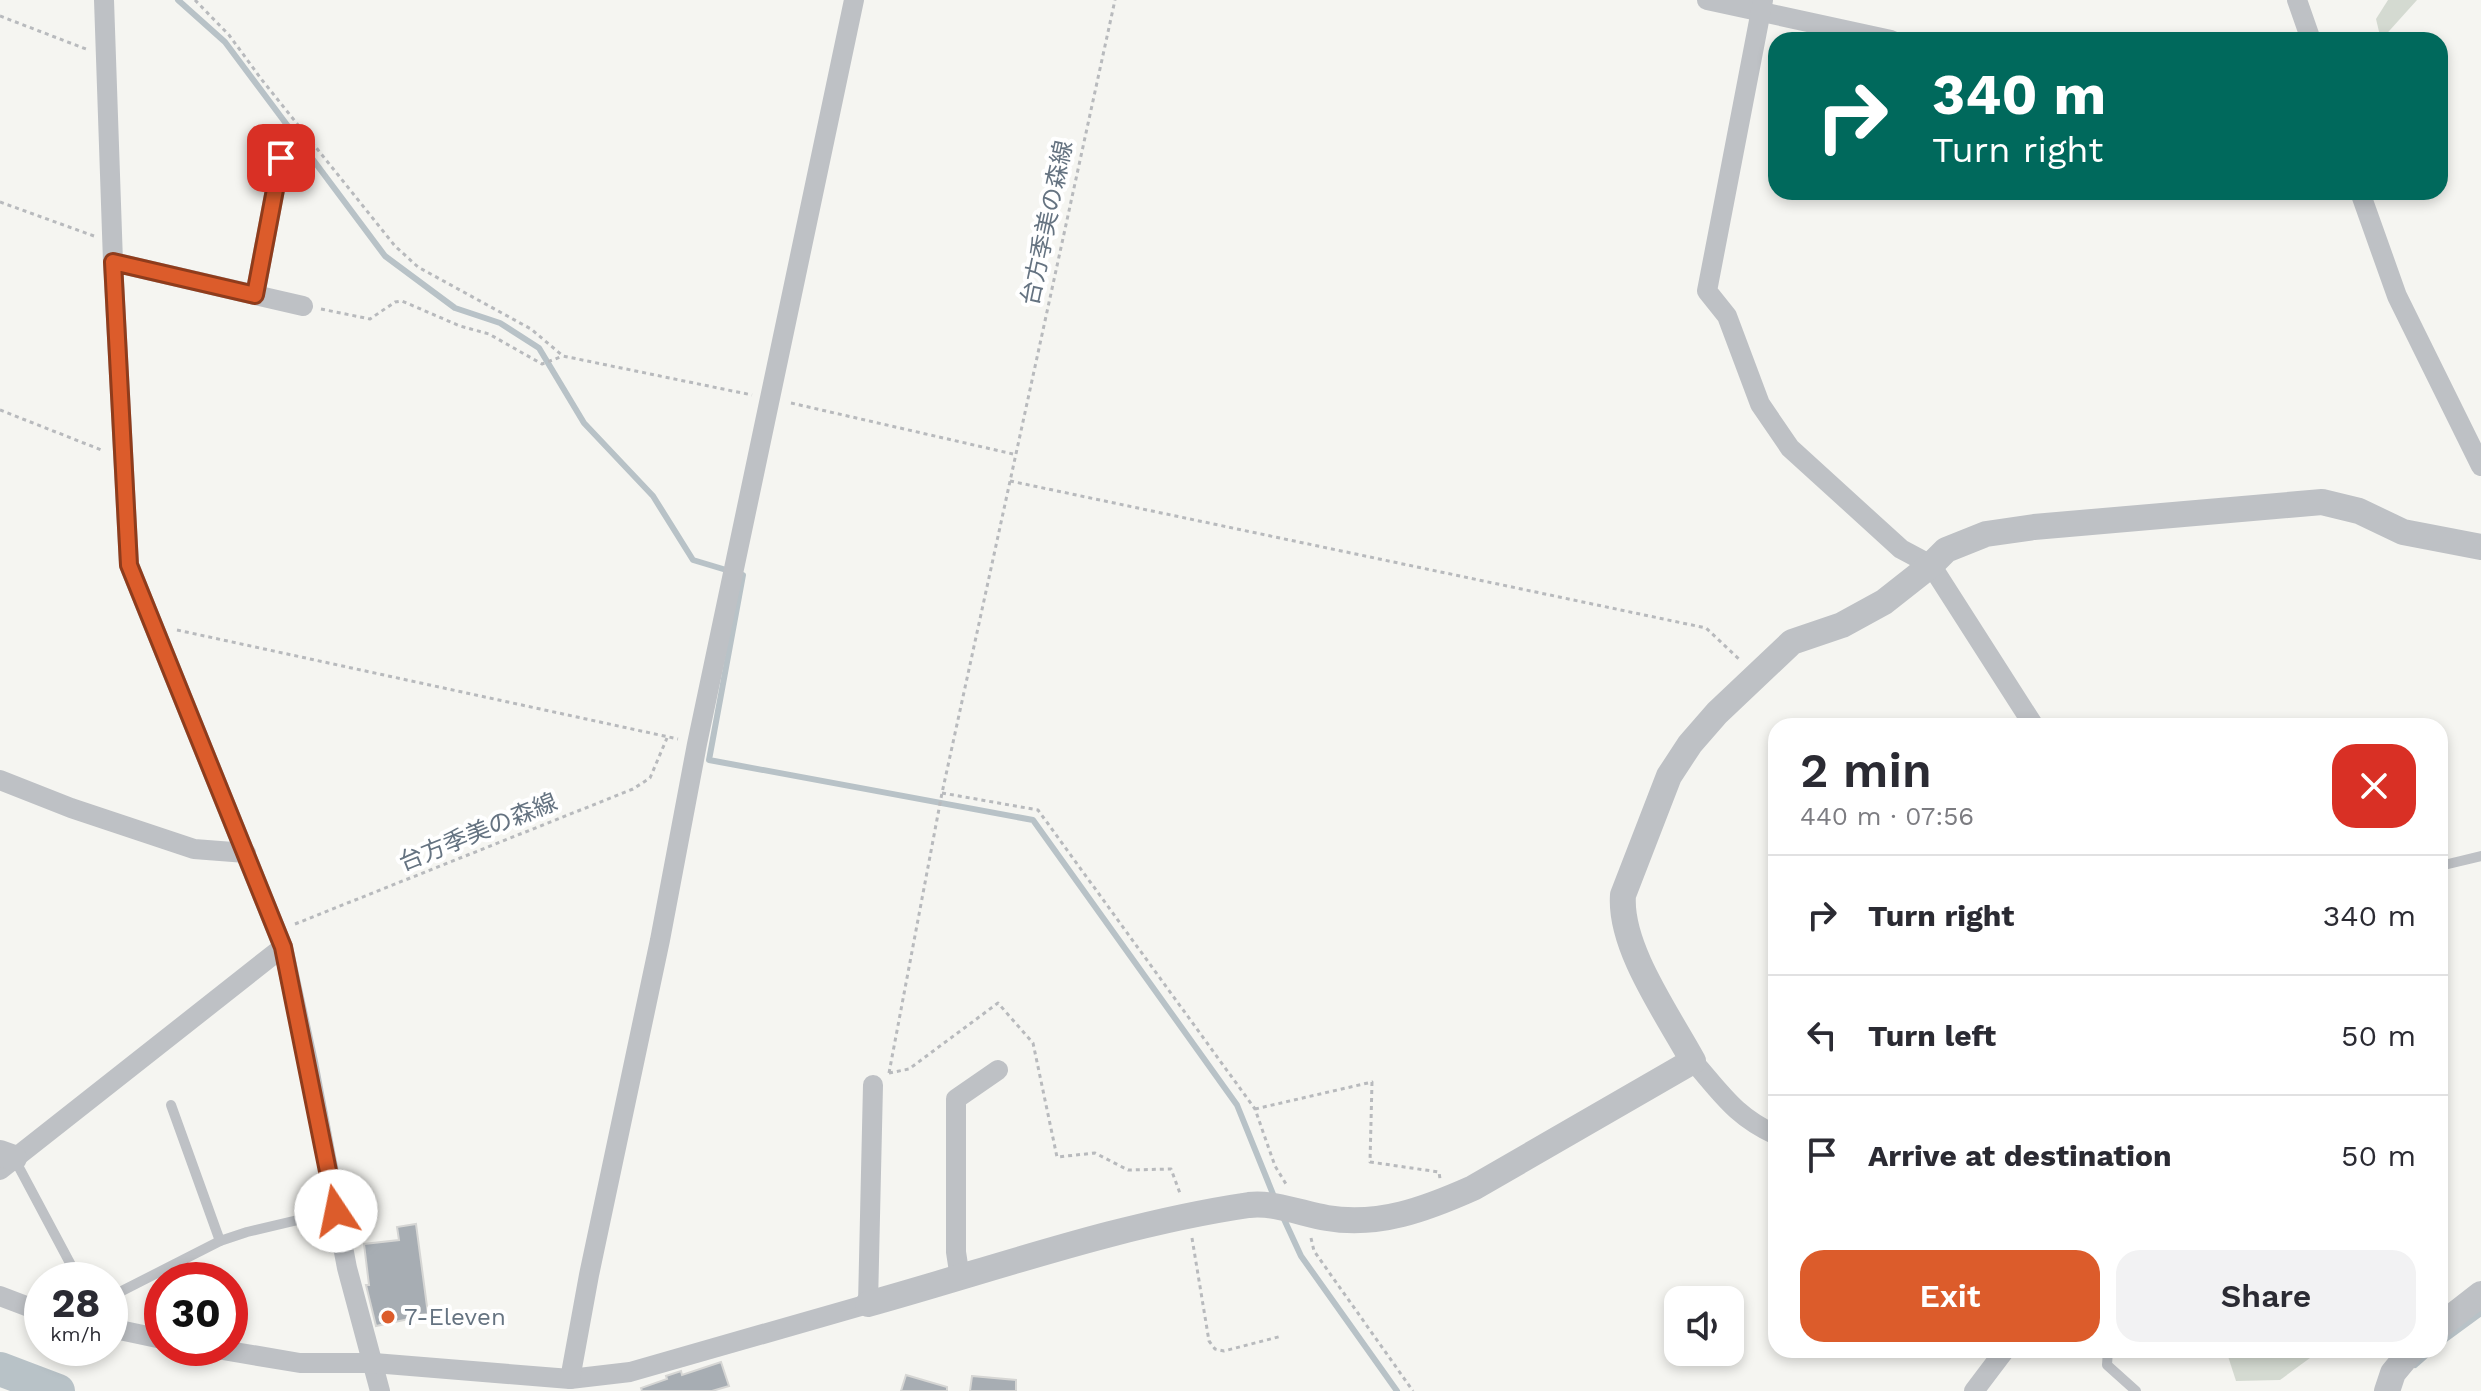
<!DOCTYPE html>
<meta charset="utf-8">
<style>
body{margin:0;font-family:"Work Sans","Noto Sans JP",sans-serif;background:#f2f2f3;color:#2b2b33;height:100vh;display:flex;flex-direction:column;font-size:30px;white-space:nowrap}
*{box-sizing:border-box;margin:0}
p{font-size:26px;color:#7c7c81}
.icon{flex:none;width:44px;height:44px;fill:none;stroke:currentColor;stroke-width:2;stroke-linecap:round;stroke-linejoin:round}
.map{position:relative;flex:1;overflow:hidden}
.side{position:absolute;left:1768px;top:718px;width:680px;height:640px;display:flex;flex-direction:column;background:#fff;border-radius:24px;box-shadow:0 4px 12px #0003}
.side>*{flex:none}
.guide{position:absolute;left:1768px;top:32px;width:680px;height:168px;border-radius:24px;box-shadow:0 4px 12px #0003;background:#00695c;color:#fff;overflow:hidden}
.buttons{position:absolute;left:1664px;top:1286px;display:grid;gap:16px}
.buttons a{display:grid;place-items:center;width:80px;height:80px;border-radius:16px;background:#fff;box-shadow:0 4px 12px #0003;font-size:40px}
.speed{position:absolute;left:24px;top:1262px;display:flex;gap:16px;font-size:40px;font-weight:700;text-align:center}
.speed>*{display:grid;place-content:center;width:104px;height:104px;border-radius:50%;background:#fff;box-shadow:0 4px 12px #0003;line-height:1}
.speed small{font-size:20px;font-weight:400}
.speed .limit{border:12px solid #d22;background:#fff;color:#111}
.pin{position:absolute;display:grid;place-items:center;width:68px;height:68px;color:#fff;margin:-34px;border-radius:16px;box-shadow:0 4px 12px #0006}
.me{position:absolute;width:88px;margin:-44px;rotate:349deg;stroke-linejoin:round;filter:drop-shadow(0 0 6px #0008)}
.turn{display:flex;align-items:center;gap:28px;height:168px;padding:0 32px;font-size:36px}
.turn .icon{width:104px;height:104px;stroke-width:2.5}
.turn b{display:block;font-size:56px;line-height:68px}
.round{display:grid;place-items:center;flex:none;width:84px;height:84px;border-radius:24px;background:#f2f2f3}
.head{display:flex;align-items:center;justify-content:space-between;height:136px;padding:0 32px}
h1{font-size:48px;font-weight:600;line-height:60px}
.action{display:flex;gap:16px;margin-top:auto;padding:16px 32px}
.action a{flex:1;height:92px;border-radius:24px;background:#dc5c2b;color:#fff;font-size:32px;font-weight:600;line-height:92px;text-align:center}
.action a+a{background:#f2f2f3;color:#2b2b33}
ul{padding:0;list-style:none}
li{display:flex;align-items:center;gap:24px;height:120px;padding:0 32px;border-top:2px solid #e1e1e2}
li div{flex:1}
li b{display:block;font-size:30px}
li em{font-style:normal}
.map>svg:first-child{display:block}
.green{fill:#d4dad1}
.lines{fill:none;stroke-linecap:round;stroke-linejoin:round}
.stream{stroke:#b8c2c7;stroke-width:6}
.river{stroke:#b8c2c7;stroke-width:34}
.building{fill:#a7adb3;stroke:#d6d6d4;stroke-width:2}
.path{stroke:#b8babd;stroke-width:3;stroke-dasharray:4 4;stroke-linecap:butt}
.service{stroke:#bec1c5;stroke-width:10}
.minor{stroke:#bec1c5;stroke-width:20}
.tertiary{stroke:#bec1c5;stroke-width:26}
.route-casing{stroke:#8f3c1c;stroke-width:20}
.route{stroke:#dc5c2b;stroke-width:14}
.poi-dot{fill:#dc5c2b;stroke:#fff;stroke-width:3}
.labels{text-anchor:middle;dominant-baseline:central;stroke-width:8;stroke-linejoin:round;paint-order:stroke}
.street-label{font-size:24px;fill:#657381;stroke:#fff}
.poi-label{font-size:24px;fill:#657381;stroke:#fff;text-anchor:start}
</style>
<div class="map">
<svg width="2481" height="1391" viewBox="0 0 2481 1391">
<rect width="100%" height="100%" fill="#f5f5f1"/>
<g class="green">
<path d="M 2388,0 L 2417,0 L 2381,40 L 2376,19 Z"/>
<path d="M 2226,1350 L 2310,1350 L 2310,1358 L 2280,1380 L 2236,1381 Z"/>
</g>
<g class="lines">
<g class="stream">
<path d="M 178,0 L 225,42 L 385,256 L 455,308 L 500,323 L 539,348 L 584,423 L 653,496 L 693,560 L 743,575 L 709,760 L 1033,820 L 1237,1105 L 1275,1199"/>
<path d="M 1283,1217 L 1301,1256 L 1397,1391"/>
<path d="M 2440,1343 L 2481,1313"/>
<path d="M 2415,1365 L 2432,1350"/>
</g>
<path class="river" d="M 0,1369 L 58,1391"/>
</g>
<g class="building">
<path d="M 416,1224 L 428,1314 L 409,1316 L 409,1319 L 376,1326 L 366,1285 L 369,1285 L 364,1244 L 399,1240 L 397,1227 Z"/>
<path d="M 721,1362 L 729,1386 L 712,1391 L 642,1391 L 641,1388 L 667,1379 L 666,1376 L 681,1371 L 682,1375 Z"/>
<path d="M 906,1375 L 947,1387 L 947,1391 L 901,1391 Z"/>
<path d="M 972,1376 L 1016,1380 L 1016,1391 L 970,1391 Z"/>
</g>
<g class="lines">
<g class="path">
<path d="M 195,0 L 229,35 L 262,80 L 395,246 L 418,267 L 531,329 L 563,356 L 752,395"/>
<path d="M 0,16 L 86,49"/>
<path d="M 0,202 L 94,236"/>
<path d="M 321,309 L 370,319 L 395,302 L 402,301 L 460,326 L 489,334 L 542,364 L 563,356"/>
<path d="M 791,403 L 1013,454"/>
<path d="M 0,410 L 104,451"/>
<path d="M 1010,481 L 1706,628 L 1741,661"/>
<path d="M 177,630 L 678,739"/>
<path d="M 942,793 L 1038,810 L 1255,1109 L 1275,1166 L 1286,1184"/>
<path d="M 295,924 L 633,789 L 650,778 L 667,738"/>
<path d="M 889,1073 L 942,793 L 1115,0"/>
<path d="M 889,1073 L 909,1069 L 998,1003 L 1033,1043 L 1057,1157 L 1095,1153 L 1128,1170 L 1171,1169 L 1181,1196"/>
<path d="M 1255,1109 L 1372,1082 L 1370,1162 L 1439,1172 L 1440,1179"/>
<path d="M 1192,1238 L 1209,1341 L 1215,1349 L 1224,1351 L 1282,1336"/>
<path d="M 1311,1238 L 1314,1251 L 1413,1391"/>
</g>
<g class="service">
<path d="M 2440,863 L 2444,865 L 2481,856"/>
<path d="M 171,1105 L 220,1241"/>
<path d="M 14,1158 L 79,1280"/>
<path d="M 110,1297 L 220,1241 L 247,1232 L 336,1211"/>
<path d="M 2108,1350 L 2107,1365 L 2136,1391"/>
</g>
<g class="minor">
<path d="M 104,0 L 113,262 L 129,565 L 283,947 L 308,1062 L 347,1268 L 380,1391"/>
<path d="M 1707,0 L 1891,40"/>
<path d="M 1763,0 L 1707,291 L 1727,316 L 1760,404 L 1790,448 L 1901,549 L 1931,565 L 2034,726"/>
<path d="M 2297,0 L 2311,40"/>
<path d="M 2360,192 L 2397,296 L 2481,466"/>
<path d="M 113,262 L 303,306"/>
<path d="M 255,295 L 281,158"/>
<path d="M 0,780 L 71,808 L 194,849 L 246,853"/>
<path d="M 1693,1061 C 1722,1094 1735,1116 1776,1135"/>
<path d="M 0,1170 L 283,947"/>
<path d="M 960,1278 L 956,1252 L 956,1099 L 998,1070"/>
<path d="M 0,1296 L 42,1312"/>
<path d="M 110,1328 L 162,1339"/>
<path d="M 211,1348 L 300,1363 L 374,1363 L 570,1379 L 630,1372 L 868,1304 L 873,1085"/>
<path d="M 570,1379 L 589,1275 L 660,940 L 697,744 L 854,0"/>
<path d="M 1974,1391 L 2005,1350"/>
</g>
<g class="tertiary">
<path d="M 0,1153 L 14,1158"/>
<path d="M 868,1304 C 994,1269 1120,1224 1249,1205 C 1274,1202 1303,1214 1327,1218 C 1378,1227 1426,1209 1473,1188 L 1693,1061 C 1668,1015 1619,947 1623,895 L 1669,776 L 1690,744 L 1717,713 L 1792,642 L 1842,625 L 1884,602 L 1931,565 L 1946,550 L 1986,534 L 2034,527 L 2322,502 L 2359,511 L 2403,532 L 2481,547"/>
<path d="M 2440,1326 L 2481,1294"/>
<path d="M 2387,1391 L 2393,1373 L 2412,1350"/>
</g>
</g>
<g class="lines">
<defs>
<path id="route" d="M 281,158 L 255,295 L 113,262 L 129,565 L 283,947 L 336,1211"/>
</defs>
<use href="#route" class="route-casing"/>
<use href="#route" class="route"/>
</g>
<circle class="poi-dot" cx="388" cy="1317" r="8"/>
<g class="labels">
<g class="street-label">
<text transform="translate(1047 223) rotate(-78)">台方季美の森線</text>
<text transform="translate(478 832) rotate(-22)">台方季美の森線</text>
</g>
<g class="poi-label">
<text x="404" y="1317">7-Eleven</text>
</g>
</g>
</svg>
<div class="buttons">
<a><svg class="icon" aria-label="sound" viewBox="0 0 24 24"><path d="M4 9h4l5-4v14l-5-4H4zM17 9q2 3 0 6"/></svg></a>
</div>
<div class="speed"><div>28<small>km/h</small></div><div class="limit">30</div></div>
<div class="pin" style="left:281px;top:158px;background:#d93025"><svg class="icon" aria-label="arrive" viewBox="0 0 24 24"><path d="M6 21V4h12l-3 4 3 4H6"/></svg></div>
<svg class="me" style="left:336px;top:1211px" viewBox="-20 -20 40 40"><circle r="19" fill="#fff"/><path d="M0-13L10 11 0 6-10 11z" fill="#dc5c2b"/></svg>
<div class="guide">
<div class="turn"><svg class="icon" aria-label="right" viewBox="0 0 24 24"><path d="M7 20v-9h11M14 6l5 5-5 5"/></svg><div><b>340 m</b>Turn right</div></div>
</div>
<section class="side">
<div class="head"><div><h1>2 min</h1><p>440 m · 07:56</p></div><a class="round" style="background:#d93025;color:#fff"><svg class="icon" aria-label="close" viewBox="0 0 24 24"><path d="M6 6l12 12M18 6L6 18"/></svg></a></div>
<ul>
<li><svg class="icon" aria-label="right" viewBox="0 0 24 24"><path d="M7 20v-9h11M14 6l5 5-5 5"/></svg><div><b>Turn right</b></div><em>340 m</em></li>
<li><svg class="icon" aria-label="left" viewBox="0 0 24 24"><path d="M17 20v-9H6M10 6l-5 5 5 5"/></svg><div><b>Turn left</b></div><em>50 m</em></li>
<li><svg class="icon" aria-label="arrive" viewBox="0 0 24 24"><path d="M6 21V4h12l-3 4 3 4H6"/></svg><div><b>Arrive at destination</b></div><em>50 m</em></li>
</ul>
<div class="action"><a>Exit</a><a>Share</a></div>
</section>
</div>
